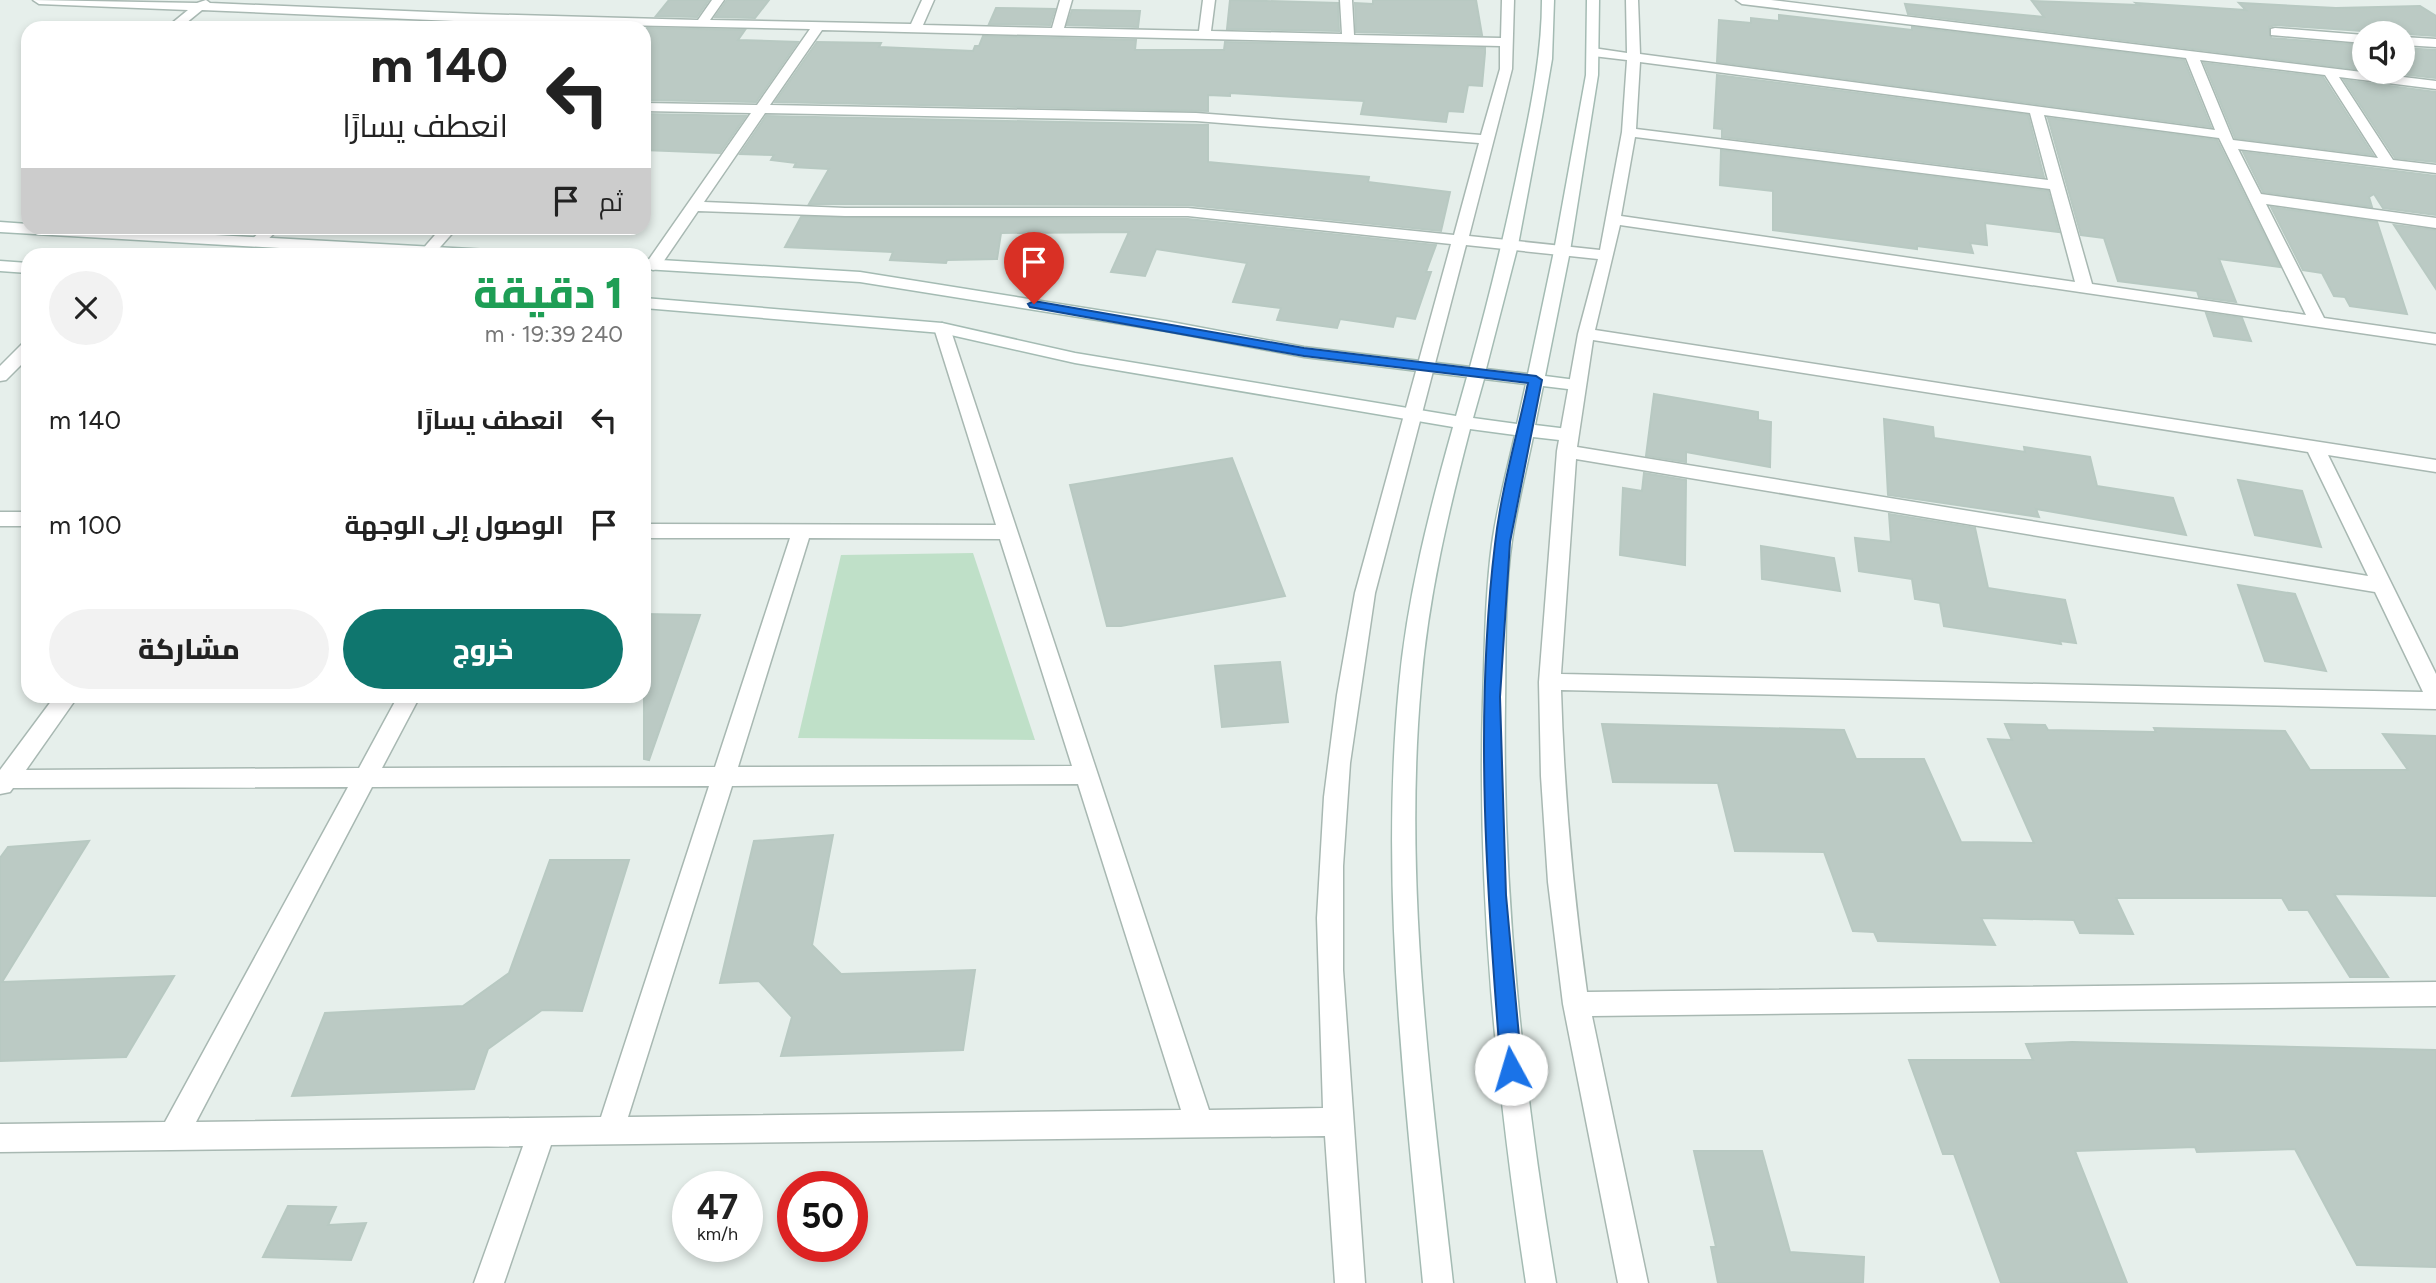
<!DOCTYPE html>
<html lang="ar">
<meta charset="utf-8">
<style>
body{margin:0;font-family:Figtree,Cairo,sans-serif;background:#f2f2f2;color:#222;direction:rtl;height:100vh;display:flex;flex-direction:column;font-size:26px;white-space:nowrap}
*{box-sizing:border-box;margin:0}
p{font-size:23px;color:#767676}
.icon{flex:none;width:38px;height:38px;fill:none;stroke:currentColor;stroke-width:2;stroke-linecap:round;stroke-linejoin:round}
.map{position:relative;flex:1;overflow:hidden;direction:ltr}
.panel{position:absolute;left:21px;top:248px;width:630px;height:455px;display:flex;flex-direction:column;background:#fff;border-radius:21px;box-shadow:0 4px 10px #0003;direction:rtl}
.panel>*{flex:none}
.hud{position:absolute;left:21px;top:21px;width:630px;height:214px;border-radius:21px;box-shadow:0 4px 10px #0003;direction:rtl;background:#fff;color:#222;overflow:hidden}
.buttons{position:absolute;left:2352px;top:21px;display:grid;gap:14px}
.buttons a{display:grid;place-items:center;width:63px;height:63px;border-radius:50%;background:#fff;box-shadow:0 4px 10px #0003;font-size:35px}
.speed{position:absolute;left:672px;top:1171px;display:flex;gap:14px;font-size:35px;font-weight:700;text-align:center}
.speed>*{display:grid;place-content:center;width:91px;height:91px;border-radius:50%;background:#fff;box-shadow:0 4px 10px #0003;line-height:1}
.speed small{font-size:18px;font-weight:400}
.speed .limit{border:10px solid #d22;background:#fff;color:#111}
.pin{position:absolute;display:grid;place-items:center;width:60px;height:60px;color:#fff;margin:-72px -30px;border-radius:50% 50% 50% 0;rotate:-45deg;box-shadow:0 0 7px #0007}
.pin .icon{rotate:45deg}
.me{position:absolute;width:77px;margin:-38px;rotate:354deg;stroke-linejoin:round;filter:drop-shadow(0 0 5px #0008)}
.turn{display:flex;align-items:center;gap:24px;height:147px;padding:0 28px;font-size:32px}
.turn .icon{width:91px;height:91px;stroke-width:2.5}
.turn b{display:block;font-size:49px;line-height:60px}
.then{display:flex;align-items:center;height:66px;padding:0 28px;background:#0003;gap:14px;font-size:26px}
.round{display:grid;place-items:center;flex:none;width:74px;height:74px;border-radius:37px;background:#f2f2f2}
.head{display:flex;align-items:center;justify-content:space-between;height:119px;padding:0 28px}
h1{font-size:42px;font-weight:800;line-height:52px;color:#1e9e55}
.primary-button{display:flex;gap:14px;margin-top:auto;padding:14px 28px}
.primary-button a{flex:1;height:80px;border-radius:42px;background:#0f766e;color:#fff;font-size:28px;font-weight:800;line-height:80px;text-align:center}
.primary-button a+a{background:#f2f2f2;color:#222}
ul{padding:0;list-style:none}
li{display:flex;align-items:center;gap:21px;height:105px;padding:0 28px}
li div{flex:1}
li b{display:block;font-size:26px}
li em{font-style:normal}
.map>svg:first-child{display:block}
.green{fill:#bfe0c8}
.building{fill:#bbcac4;stroke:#b8c9c2;stroke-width:2}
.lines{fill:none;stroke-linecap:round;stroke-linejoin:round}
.street-casing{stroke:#a8b8b2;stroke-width:3}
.secondary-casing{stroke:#a4bbb3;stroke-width:3}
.street{fill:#fff;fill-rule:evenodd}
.secondary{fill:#fff;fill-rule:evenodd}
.route{fill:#1a73e8;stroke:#114b97;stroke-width:2}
</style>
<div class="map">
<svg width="2436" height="1283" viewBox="0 0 2436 1283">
<rect width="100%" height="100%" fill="#e6efeb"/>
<path class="green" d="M 973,553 L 1035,740 L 798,738 L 841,555 Z"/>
<g class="building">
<path d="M 669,0 L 709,0 L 697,17 L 656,16 Z"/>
<path d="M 727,0 L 769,0 L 755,18 L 715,17 Z"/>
<path d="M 1230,0 L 1338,3 L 1339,31 L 1227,29 Z"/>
<path d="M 1373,0 L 1476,0 L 1482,35 L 1356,32 L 1355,3 L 1373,4 Z"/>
<path d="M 2032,1 L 2139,5 L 2136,3 L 2246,10 L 2239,3 L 2336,8 L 2420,6 L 2436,16 L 2436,36 L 2275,25 L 2269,27 L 2271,38 L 2364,45 L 2364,70 L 1908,14 L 1905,4 L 2044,17 Z"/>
<path d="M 996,8 L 1055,9 L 1050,25 L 989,24 Z"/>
<path d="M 1072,10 L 1140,11 L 1138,27 L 1067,25 Z"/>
<path d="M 1779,15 L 1912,30 L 1912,27 L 2184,60 L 2211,127 L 1717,62 L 1719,20 L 1751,23 L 1751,18 L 1779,21 Z"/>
<path d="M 647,28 L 745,30 L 738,40 L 798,42 L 756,102 L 644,100 L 644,32 Z"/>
<path d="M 983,36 L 1136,40 L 1135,50 L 1224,50 L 1225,42 L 1485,48 L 1485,53 L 1482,86 L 1468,85 L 1463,112 L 1448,111 L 1446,122 L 1361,114 L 1364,101 L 1230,93 L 1230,96 L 1208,95 L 1208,111 L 775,102 L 817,42 L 881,43 L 879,47 L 973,51 L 975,46 L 979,46 Z"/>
<path d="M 2403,48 L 2436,50 L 2436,78 L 2382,72 L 2403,72 Z"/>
<path d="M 2204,63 L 2323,77 L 2373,155 L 2235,138 Z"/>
<path d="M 1717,75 L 2028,115 L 2044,177 L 1722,137 L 1722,129 L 1714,128 Z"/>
<path d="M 2344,80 L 2436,92 L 2436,162 L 2395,158 Z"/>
<path d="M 644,114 L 746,116 L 720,153 L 644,150 Z"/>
<path d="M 766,116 L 1208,125 L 1208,162 L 1369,177 L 1368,182 L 1450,192 L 1441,231 L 1188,205 L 809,204 L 829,169 L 794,167 L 796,163 L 771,160 L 774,155 L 740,154 Z"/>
<path d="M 2048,118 L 2217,140 L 2280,267 L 2219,259 L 2236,302 L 2199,297 L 2197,291 L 2118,281 L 2104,238 L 2081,235 Z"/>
<path d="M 1721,150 L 2048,191 L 2059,232 L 1985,223 L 1987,245 L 1970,243 L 1973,253 L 1917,246 L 1917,249 L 1773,230 L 1773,191 L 1720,185 Z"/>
<path d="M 2243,152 L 2436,176 L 2436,215 L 2383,208 L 2374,194 L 2369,197 L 2372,207 L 2263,192 Z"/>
<path d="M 2271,207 L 2377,222 L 2407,314 L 2350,306 L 2345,297 L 2334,296 L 2322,273 L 2303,270 Z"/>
<path d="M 801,217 L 1188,219 L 1436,245 L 1426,272 L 1431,272 L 1415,319 L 1396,316 L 1393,327 L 1340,319 L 1337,328 L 1277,320 L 1281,308 L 1233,302 L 1247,263 L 1156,249 L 1145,276 L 1111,272 L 1129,232 L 1001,233 L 997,259 L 947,260 L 946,263 L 890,260 L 893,252 L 785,247 Z"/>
<path d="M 2394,225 L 2436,230 L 2436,289 Z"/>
<path d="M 2206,313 L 2242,318 L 2251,341 L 2214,336 Z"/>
<path d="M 1654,394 L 1758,412 L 1758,420 L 1771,422 L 1770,467 L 1686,452 L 1686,462 L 1646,456 Z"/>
<path d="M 1884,419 L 1933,427 L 1934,438 L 2025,452 L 2024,447 L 2090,457 L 2097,486 L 2173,498 L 2186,535 L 2036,509 L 2039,517 L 1888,495 Z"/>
<path d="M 1232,458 L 1285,596 L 1121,626 L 1107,626 L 1070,485 Z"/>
<path d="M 1644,473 L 1686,480 L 1685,565 L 1620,555 L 1623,488 L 1642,491 Z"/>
<path d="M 2238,480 L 2302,491 L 2321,547 L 2255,535 Z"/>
<path d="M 1889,514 L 1975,528 L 1988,588 L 2065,600 L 2076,643 L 2060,641 L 2061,644 L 1944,626 L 1940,603 L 1915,599 L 1912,579 L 1859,571 L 1855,538 L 1891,542 Z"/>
<path d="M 1761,546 L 1834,558 L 1840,591 L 1762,579 Z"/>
<path d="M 2238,585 L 2295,594 L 2326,671 L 2265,661 Z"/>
<path d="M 644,614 L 700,615 L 649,760 L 644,759 Z"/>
<path d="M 1280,662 L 1288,722 L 1222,727 L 1215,666 Z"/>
<path d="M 1602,724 L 1844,730 L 1856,759 L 1924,759 L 1961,842 L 2034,843 L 1988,739 L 2012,740 L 2005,724 L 2045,725 L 2048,730 L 2156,732 L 2154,728 L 2285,731 L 2310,770 L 2408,770 L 2383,734 L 2436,736 L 2436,896 L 2334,894 L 2388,977 L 2350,977 L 2308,910 L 2289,910 L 2282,898 L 2116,898 L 2133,934 L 2080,933 L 2074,920 L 1981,918 L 1995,945 L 1878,941 L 1874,932 L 1853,931 L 1824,852 L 1735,851 L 1718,783 L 1613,782 Z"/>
<path d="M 833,835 L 812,945 L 841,974 L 975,970 L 963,1050 L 781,1056 L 792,1017 L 759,981 L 720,983 L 754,841 Z"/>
<path d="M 89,841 L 2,982 L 174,976 L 126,1057 L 0,1061 L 0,858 L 8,847 Z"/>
<path d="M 550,860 L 629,860 L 582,1011 L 542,1010 L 488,1049 L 474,1089 L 292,1096 L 325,1013 L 463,1006 L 509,973 Z"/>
<path d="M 2072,1042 L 2436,1050 L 2436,1267 L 2357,1265 L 2295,1149 L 2197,1152 L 2195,1147 L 2075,1151 L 2127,1283 L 2001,1283 L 1954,1154 L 1943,1154 L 1909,1060 L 2033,1060 L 2026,1044 Z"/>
<path d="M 1694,1151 L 1762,1151 L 1790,1252 L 1864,1257 L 1863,1283 L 1718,1283 L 1711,1247 L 1716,1247 Z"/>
<path d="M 288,1206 L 336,1207 L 328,1225 L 366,1223 L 351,1260 L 263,1257 Z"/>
</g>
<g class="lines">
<defs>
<g id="street">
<path d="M 33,0 L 197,3 L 206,0 L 210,3 L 477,14 L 698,20 L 712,0 L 724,0 L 710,20 L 911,24 L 922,0 L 934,0 L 923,25 L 1052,28 L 1060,0 L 1072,0 L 1064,28 L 1199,31 L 1203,0 L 1215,0 L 1211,31 L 1342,34 L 1340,0 L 1352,0 L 1354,35 L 1501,38 L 1502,0 L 1514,0 L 1512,69 L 1469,236 L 1600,250 L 1622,132 L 1627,60 L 1593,56 L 1587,52 L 1593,48 L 1627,53 L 1626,0 L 1638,0 L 1640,54 L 2215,130 L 2186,58 L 1742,4 L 1736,0 L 1771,0 L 2436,81 L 2436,89 L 2339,77 L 2393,160 L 2436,165 L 2436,173 L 2238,149 L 2261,194 L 2436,218 L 2436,228 L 2266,204 L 2324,318 L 2436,334 L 2436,344 L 1620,225 L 1595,330 L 2436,460 L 2436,472 L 2328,455 L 2436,674 L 2436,709 L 1561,690 C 1564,792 1573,891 1587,992 L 2436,982 L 2436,1006 L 1592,1016 L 1648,1283 L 1618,1283 L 1563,1004 L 1548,882 L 1541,776 L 1539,682 L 1557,451 L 1578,334 L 1598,259 L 1466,245 L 1375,593 L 1350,763 L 1343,866 L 1343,970 L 1365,1283 L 1335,1283 L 1325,1136 L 551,1145 L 504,1283 L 474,1283 L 523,1146 L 0,1152 L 0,1124 L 165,1122 L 348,787 L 13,788 L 10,792 L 0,794 L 0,770 L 55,696 L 78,696 L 26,770 L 359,768 L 398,696 L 420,696 L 382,768 L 715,767 L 790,538 L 644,538 L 644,524 L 996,525 L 934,328 L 942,323 L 950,328 L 1209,1110 L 1323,1108 L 1317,918 L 1324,797 L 1337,695 L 1355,593 L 1451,244 L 1188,216 L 845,216 L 698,211 L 659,268 L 653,270 L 645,265 L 751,113 L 644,111 L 644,103 L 757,105 L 810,29 L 477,22 L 202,10 L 180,28 L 166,28 L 188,10 L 39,4 ZM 822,30 L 1500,46 L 1500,69 L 1481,135 L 1196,113 L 770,105 ZM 2200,60 L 2325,75 L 2378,158 L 2233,140 ZM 1640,62 L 2030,113 L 2048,180 L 1636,129 ZM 765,113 L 1196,121 L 1479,143 L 1454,235 L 1188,208 L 845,208 L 704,202 ZM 2044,115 L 2219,138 L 2306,315 L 2092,284 ZM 1635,137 L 2050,189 L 2075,282 L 1621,216 ZM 1593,340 L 2308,452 L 2368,576 L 1577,447 ZM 1576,459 L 2375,592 L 2423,692 L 1561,674 ZM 809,538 L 1000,539 L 1072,766 L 738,767 ZM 1078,784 L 1181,1110 L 628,1117 L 732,786 ZM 709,786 L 601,1117 L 196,1122 L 372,787 Z"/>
<path d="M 2275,28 L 2364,35 L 2364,43 L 2271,35 L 2271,29 Z"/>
<path d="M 2403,37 L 2436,39 L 2436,47 L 2403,45 Z"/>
<path d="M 264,228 L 280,228 L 264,243 L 254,243 L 251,240 Z"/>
<path d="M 441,228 L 457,228 L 434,254 L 424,254 L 421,251 Z"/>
<path d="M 28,343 L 28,358 L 6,380 L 0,381 L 0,366 L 22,344 Z"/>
<rect x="0" y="512" width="28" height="14"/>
</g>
<g id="secondary">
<path d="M 1542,0 L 1554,0 L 1552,59 L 1542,117 L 1518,245 L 1486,369 L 1528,374 L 1554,251 L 1586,75 L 1587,0 L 1599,0 L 1598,75 L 1570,251 L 1545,376 L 1576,380 L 1585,385 L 1576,390 L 1543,386 L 1535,425 L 1568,429 L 1577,435 L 1568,441 L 1533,437 C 1526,471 1517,506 1512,540 C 1504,594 1506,650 1505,704 C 1502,898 1524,1092 1556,1283 L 1526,1283 C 1497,1091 1477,897 1483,702 C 1485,649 1485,596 1492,544 C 1497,507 1507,471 1515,435 L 1470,429 C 1448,513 1428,598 1421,685 C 1403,884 1431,1085 1453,1283 L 1423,1283 C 1404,1085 1380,885 1399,686 C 1407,598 1429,512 1453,427 L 1075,363 L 942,333 L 644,308 L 644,298 L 942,323 L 1075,353 L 1456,416 L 1467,377 L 1304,357 L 1166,331 L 860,282 L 644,269 L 644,259 L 860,272 L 1166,321 L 1304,347 L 1470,367 C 1489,298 1506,229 1520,159 C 1531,106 1542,54 1542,0 ZM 1484,379 L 1526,384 L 1517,424 L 1473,418 Z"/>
<path d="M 0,222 L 28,224 L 28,228 L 88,228 L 507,251 L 514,256 L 417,256 L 0,232 Z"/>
<path d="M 0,261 L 28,263 L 28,273 L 0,271 Z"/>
</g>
</defs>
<use href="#street" class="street-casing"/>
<use href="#secondary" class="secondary-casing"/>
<use href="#street" class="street"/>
<use href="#secondary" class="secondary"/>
</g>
<path class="route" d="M 1034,301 L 1304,348 L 1536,376 L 1542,380 L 1510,542 L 1500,697 L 1506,895 L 1522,1069 L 1519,1076 L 1511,1079 L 1504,1076 L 1501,1069 C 1487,895 1474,718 1495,544 C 1501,490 1517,436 1528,383 L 1304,356 L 1030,307 L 1028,304 Z"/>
</svg>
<div class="buttons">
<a><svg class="icon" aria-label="sound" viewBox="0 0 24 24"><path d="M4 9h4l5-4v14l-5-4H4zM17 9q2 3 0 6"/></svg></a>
</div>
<div class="speed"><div>47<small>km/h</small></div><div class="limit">50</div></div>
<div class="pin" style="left:1034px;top:304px;background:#d93025"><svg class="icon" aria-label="arrive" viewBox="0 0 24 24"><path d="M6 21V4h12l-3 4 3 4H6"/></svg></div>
<svg class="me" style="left:1511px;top:1069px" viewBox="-20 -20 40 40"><circle r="19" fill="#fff"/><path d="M0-13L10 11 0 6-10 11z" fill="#1a73e8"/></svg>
<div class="hud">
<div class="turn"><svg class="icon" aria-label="left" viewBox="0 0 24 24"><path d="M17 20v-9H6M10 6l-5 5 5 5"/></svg><div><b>140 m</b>انعطف يسارًا</div></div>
<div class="then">ثم<svg class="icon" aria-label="arrive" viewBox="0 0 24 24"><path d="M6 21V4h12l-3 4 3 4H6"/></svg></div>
</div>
<section class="panel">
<div class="head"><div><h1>1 دقيقة</h1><p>240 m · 19:39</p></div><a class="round"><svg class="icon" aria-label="close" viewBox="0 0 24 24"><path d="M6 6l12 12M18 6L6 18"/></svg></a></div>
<ul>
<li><svg class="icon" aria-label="left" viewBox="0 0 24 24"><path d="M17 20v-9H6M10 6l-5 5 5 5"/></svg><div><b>انعطف يسارًا</b></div><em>140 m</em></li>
<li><svg class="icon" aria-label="arrive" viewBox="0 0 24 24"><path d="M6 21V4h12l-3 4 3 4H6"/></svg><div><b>الوصول إلى الوجهة</b></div><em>100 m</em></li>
</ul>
<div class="primary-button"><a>خروج</a><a>مشاركة</a></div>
</section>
</div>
